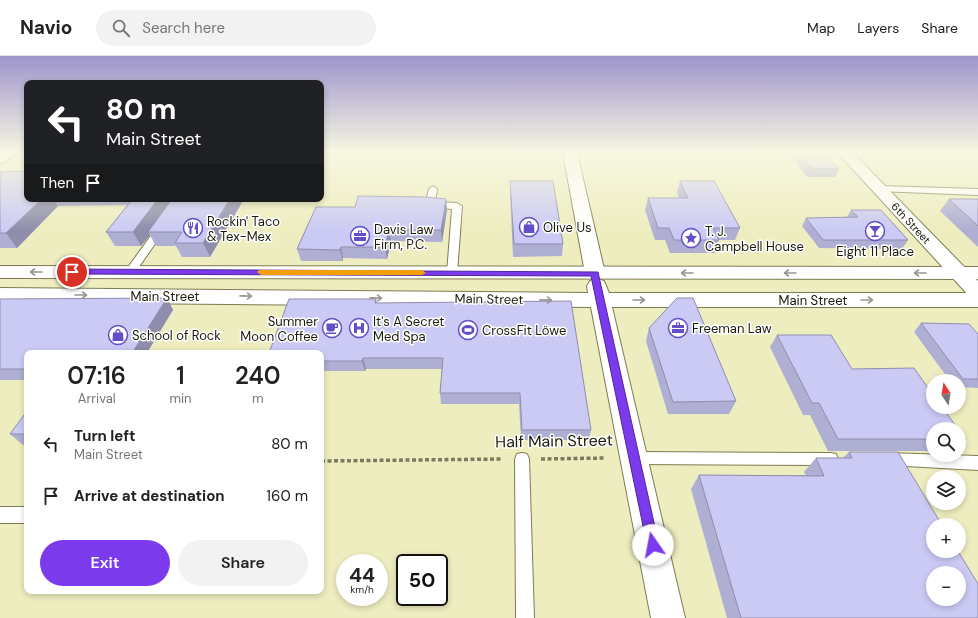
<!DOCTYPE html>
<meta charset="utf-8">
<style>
body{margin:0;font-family:"DM Sans",sans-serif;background:#f2f2f2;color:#222;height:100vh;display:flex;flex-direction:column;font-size:15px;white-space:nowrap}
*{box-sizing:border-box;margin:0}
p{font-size:13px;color:#767676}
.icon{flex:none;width:22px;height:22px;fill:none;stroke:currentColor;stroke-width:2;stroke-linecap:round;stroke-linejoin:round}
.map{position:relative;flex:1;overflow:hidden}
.details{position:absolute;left:24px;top:294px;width:300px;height:244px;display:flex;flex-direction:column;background:#fff;border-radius:8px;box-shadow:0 2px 6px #0003}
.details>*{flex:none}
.top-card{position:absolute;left:24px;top:24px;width:300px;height:122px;border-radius:8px;box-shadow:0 2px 6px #0003;background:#202124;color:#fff;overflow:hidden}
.needle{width:26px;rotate:348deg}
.tools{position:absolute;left:926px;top:318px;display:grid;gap:8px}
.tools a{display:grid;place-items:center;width:40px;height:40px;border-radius:50%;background:#fff;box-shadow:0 2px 6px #0003;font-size:20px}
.speed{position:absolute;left:336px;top:498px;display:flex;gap:8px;font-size:20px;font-weight:700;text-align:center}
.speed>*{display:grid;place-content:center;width:52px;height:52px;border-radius:50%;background:#fff;box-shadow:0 2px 6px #0003;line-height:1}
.speed small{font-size:10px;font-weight:400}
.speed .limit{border:2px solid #111;border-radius:6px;background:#fff;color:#111}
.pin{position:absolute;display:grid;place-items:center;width:34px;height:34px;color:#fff;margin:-17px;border:2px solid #fff;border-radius:50%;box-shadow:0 1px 4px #0007}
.me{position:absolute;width:44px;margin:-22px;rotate:348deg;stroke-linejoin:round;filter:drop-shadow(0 0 3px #0008)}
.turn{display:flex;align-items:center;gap:14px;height:84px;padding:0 16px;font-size:18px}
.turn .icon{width:52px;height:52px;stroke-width:2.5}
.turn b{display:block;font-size:28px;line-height:34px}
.then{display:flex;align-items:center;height:38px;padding:0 16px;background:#0003;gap:8px;font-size:15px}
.eta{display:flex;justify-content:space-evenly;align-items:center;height:68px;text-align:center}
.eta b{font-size:24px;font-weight:600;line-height:28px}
.button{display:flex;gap:8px;margin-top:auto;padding:8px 16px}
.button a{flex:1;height:46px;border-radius:24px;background:#7c3aed;color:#fff;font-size:16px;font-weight:600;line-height:46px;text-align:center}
.button a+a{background:#f2f2f2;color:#222}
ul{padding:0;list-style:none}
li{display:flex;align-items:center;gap:12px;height:52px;padding:0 16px}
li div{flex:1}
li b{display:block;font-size:15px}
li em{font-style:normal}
header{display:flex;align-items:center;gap:24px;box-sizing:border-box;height:56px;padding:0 20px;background:#fff;border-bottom:1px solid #e0e0e0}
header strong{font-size:19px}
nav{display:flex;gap:22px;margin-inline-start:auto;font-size:14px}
.search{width:280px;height:36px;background:#f2f2f2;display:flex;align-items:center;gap:10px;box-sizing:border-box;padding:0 14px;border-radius:22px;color:#767676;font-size:15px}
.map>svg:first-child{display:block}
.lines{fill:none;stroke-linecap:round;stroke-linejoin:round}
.lane-casing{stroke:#7e7c52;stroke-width:2}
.street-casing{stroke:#7e7c52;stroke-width:2}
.secondary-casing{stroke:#7e7c52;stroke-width:2}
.path{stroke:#7c7b5d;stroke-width:3.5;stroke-dasharray:4 2.5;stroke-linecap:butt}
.lane{fill:#fff;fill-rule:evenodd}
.street{fill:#fff;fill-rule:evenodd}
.secondary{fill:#fff;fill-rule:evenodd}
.wall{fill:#afaed3}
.shaded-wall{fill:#8e8dac}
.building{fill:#cbcaf5;stroke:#8e8dac;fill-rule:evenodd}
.oneway{stroke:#989890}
.route{fill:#7c3aed;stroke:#51269a}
.slow{fill:#f59e0b}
.labels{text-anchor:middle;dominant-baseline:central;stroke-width:3;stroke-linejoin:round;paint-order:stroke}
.far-street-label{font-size:11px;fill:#1b1a09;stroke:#fff}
.poi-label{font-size:13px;fill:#1b1a09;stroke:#fff;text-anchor:start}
.street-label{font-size:13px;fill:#1b1a09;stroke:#fff}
.near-street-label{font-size:16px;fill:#1b1a09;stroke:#fff}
</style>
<header>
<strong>Navio</strong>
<div class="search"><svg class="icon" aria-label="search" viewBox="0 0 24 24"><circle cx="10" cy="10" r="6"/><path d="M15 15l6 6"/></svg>Search here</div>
<nav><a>Map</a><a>Layers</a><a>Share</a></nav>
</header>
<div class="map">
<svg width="978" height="562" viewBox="0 0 978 562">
<rect width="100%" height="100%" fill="#eeedbf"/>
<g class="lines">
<defs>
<g id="lane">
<path d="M 433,130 L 437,133 L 435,146 L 457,147 L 462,150 L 457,217 L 452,220 L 447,217 L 452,153 L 427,151 L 425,149 L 429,133 Z"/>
<path d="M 880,130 L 978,133 L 978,139 L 877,135 L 877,131 Z"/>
<path d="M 161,169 L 166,172 L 134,218 L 126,218 L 125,216 L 126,214 L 158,170 Z"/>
<path d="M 634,396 L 831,397 L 836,398 L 838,403 L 836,408 L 831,409 L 634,408 L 629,407 L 627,402 L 629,397 Z"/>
<path d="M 522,397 L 527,398 L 529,403 L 534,562 L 516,562 L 515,403 L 517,398 Z"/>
<path d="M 887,397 L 978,400 L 978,414 L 887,409 L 882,408 L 880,403 L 882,398 Z"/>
<rect x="0" y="451" width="27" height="16"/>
</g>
<g id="street">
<path d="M 0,97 L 15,97 L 5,106 L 0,107 Z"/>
<path d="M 563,97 L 577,97 L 605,217 L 602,221 L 595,223 L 588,221 L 585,217 Z"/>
<path d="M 838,97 L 853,97 L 978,225 L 978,244 L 971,242 Z"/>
</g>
<g id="secondary">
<path d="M 0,210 L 978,211 L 978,223 L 0,222 Z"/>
<path d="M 597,223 L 604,225 L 609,237 L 978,237 L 978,251 L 612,251 L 685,562 L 651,562 L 591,251 L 0,246 L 0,232 L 588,237 L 587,230 L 590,225 Z"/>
</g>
</defs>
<use href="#lane" class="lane-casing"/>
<use href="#street" class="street-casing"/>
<use href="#secondary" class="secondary-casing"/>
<g class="path">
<path d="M 541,403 L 606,402"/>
<path d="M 321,405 L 502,403"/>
</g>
<use href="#lane" class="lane"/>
<use href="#street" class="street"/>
<use href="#secondary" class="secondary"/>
</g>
<g class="wall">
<path d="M 789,97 L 823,97 L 839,113 L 835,121 L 807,121 Z"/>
<path d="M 0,116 L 27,143 L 244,143 L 210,201 L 182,201 L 176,190 L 156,190 L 150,179 L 141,190 L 115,190 L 106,176 L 127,149 L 58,150 L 17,192 L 0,192 Z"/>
<path d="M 510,125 L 563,188 L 562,200 L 513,201 L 510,137 Z"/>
<path d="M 680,125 L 740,172 L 735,184 L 719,184 L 715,197 L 670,197 L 665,184 L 655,184 L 645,154 L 648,142 L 679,142 L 677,137 Z"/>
<path d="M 446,143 L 447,154 L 442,186 L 391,185 L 387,203 L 343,202 L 343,205 L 301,205 L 297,193 L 355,151 Z"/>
<path d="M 949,143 L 978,143 L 978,191 L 940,155 Z"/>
<path d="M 851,154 L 908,184 L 902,193 L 819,192 L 802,170 L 806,162 L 847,161 Z"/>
<path d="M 167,242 L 173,254 L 27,297 L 27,324 L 0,324 L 0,243 Z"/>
<path d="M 376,243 L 377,247 L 591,374 L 589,384 L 521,384 L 519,348 L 441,348 L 440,337 L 442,313 L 366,313 L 365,315 L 321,315 L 321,297 Z"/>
<path d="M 921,267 L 978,278 L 978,332 L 959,331 L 959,325 L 950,325 L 914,276 Z"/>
<path d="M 649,272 L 736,345 L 729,358 L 668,358 L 646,285 Z"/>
<path d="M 777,279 L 852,313 L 933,373 L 933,395 L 828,395 L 810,359 L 803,359 L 770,291 Z"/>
<path d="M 27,355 L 27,389 L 23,389 L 10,378 Z"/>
<path d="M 959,374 L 966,383 L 959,389 Z"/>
<path d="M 849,396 L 978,562 L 727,562 L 691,433 L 699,419 L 806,419 L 804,416 L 816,402 L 843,402 Z"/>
</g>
<g class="shaded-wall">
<path d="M 42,143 L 53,143 L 58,150 L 17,192 L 6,177 Z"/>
<path d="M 158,143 L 175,143 L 148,176 L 150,179 L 141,190 L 133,176 Z"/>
<path d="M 230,143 L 244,143 L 210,201 L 203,187 Z"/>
<path d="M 446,143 L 447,154 L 442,186 L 441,174 Z"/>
<path d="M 389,174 L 391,185 L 387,203 L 385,191 Z"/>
<path d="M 341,191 L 343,202 L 343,205 L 340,194 Z"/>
<path d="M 167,242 L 173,254 L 147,297 L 132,297 Z"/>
<path d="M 363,302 L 366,313 L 365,315 L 362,305 Z"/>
</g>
<g class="building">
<path d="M 798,97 L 823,97 L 839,113 L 811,112 Z"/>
<path d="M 27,115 L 27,143 L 42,143 L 6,177 L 0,177 L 0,116 Z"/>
<path d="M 510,125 L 553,125 L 563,188 L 514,188 Z"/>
<path d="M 680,125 L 714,125 L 740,172 L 713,172 L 719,184 L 674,184 L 669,172 L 658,172 L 648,142 L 688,142 Z"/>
<path d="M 358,140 L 425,141 L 446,143 L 441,174 L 389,174 L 385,191 L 341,191 L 340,194 L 297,193 L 316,151 L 355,151 Z"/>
<path d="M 133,143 L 158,143 L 133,176 L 106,176 Z"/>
<path d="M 172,143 L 230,143 L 203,187 L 175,187 L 182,176 L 148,176 Z"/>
<path d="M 949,143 L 978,143 L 978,170 Z"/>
<path d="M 851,154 L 881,154 L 908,184 L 823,184 L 806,162 L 858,161 Z"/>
<path d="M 167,242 L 132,297 L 27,297 L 27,313 L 0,313 L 0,243 Z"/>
<path d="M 677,242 L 693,242 L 736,345 L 673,346 L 649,272 Z"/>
<path d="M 289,243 L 376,243 L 375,247 L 571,245 L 591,374 L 522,374 L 520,337 L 440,337 L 443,302 L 363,302 L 362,305 L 321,305 L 321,297 L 269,297 Z"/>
<path d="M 921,267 L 969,268 L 978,278 L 978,323 L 963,323 Z"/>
<path d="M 777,279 L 831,279 L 852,313 L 914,312 L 933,339 L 933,351 L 942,351 L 958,373 L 933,373 L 933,383 L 838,383 L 819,347 L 812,347 Z"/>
<path d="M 27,355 L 27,378 L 10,378 Z"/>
<path d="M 959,374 L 966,383 L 959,383 Z"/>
<path d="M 849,396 L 898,396 L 942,469 L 933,469 L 933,495 L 958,495 L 978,528 L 978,562 L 741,562 L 699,419 L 824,420 L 816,402 L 852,402 ZM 933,517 L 959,517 L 959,543 L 933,543 Z"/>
</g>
<defs><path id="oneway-shaft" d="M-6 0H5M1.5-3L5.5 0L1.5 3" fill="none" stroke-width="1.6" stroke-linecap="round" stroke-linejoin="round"/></defs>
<g class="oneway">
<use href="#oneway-shaft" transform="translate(36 216) rotate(-180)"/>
<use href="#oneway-shaft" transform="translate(687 217) rotate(180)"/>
<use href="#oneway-shaft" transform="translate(790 217) rotate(180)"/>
<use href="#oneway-shaft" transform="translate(920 217) rotate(180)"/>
<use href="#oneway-shaft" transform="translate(81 239)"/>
<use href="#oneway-shaft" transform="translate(246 240) rotate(1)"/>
<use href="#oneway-shaft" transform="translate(376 242) rotate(1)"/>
<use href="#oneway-shaft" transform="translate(546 244) rotate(1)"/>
<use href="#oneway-shaft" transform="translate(639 244)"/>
<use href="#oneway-shaft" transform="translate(867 244)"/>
</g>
<linearGradient id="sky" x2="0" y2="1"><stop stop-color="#9e94cc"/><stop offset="0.55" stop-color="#f7f7e2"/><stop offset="1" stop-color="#f7f7e2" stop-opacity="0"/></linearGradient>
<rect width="978" height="175" fill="url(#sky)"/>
<path class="route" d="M 72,213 L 598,216 L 659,489 L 657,494 L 653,496 L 648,494 L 647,489 L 591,220 L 69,218 L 68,216 Z"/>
<path class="slow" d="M 259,214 L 422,214 L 426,217 L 422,219 L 261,219 L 257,216 Z"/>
<defs>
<symbol id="shop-ring" viewBox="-11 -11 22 22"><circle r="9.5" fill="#fff" stroke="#634fc8" stroke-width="1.5"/><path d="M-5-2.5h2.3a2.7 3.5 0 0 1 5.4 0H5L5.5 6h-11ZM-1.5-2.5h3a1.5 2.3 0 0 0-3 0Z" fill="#634fc8"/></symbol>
<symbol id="restaurant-ring" viewBox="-11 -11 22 22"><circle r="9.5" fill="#fff" stroke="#634fc8" stroke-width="1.5"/><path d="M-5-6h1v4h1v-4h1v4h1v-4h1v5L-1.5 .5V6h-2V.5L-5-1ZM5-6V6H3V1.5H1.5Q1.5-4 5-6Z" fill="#634fc8"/></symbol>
<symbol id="bar-ring" viewBox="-11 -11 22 22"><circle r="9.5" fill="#fff" stroke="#634fc8" stroke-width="1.5"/><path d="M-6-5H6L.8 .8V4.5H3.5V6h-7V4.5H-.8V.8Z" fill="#634fc8"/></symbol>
<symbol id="office-ring" viewBox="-11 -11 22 22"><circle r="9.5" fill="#fff" stroke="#634fc8" stroke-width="1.5"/><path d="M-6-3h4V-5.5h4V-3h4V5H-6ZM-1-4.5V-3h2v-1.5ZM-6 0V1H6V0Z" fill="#634fc8"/></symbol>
<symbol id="sight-ring" viewBox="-11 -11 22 22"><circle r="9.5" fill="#fff" stroke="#634fc8" stroke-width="1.5"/><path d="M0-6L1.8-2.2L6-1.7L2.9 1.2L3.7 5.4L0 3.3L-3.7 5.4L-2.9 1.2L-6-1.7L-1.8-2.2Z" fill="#634fc8"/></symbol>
<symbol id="cafe-ring" viewBox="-11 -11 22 22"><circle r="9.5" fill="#fff" stroke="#634fc8" stroke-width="1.5"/><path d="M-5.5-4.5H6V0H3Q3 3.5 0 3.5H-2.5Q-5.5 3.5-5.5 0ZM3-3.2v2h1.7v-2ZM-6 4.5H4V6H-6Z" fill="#634fc8"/></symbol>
<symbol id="hospital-ring" viewBox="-11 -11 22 22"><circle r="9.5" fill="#fff" stroke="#634fc8" stroke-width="1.5"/><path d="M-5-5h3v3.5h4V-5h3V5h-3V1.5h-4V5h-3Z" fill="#634fc8"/></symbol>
<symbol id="stadium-ring" viewBox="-11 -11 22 22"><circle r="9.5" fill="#fff" stroke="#634fc8" stroke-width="1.5"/><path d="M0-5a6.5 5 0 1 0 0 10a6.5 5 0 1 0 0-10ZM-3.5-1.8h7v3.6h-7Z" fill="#634fc8"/></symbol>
</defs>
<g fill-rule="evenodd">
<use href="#shop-ring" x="518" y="160" width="22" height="22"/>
<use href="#restaurant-ring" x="182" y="161" width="22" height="22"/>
<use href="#bar-ring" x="864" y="164" width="22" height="22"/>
<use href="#office-ring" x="349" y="169" width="22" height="22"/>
<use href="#sight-ring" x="680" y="171" width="22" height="22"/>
<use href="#cafe-ring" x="321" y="261" width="22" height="22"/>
<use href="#hospital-ring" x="348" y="261" width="22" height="22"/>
<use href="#office-ring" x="667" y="261" width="22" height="22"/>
<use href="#stadium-ring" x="457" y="263" width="22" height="22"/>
<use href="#shop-ring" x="107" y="268" width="22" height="22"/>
</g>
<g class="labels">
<g class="far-street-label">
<text transform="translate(911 167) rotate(47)">6th Street</text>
</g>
<g class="poi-label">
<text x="207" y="165">Rockin' Taco<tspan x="207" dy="15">&amp; Tex-Mex</tspan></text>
<text x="543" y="171">Olive Us</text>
<text x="374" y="173">Davis Law<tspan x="374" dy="15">Firm, P.C.</tspan></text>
<text x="705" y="175">T. J.<tspan x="705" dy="15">Campbell House</tspan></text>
<text x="875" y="195" text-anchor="middle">Eight 11 Place</text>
<text x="318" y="265" text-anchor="end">Summer<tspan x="318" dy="15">Moon Coffee</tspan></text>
<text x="373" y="265">It's A Secret<tspan x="373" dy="15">Med Spa</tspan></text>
<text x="692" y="272">Freeman Law</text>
<text x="482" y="274">CrossFit Löwe</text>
<text x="132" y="279">School of Rock</text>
</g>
<g class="street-label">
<text x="165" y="240">Main Street</text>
<text transform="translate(489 243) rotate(1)">Main Street</text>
<text x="813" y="244">Main Street</text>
</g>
<g class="near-street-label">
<text transform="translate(554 385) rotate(-1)">Half Main Street</text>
</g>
</g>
</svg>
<div class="tools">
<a><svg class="needle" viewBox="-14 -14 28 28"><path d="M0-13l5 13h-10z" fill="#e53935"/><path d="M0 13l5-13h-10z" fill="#767676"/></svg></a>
<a><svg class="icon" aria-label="search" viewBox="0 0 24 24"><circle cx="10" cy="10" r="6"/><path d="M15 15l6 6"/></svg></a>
<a><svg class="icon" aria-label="layers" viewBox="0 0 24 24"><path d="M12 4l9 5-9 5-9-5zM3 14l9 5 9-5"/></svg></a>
<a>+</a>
<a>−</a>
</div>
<div class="speed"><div>44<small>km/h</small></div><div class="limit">50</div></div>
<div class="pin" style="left:72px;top:216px;background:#d93025"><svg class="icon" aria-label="arrive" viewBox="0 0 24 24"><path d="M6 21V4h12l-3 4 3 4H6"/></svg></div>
<svg class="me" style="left:653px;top:489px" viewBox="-20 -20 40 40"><circle r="19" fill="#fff"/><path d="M0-13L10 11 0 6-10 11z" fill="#7c3aed"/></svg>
<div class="top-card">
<div class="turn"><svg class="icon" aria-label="left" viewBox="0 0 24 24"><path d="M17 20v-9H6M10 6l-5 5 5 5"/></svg><div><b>80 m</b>Main Street</div></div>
<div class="then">Then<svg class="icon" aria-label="arrive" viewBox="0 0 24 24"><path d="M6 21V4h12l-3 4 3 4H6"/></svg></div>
</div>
<section class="details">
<div class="eta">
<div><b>07:16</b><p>Arrival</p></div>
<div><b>1</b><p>min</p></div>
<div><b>240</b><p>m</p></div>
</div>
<ul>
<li><svg class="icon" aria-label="left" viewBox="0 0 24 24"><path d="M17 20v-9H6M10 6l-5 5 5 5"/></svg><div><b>Turn left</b><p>Main Street</p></div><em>80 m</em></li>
<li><svg class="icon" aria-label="arrive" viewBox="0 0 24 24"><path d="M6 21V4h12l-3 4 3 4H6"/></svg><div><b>Arrive at destination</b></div><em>160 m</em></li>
</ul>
<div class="button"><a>Exit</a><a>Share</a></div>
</section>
</div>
